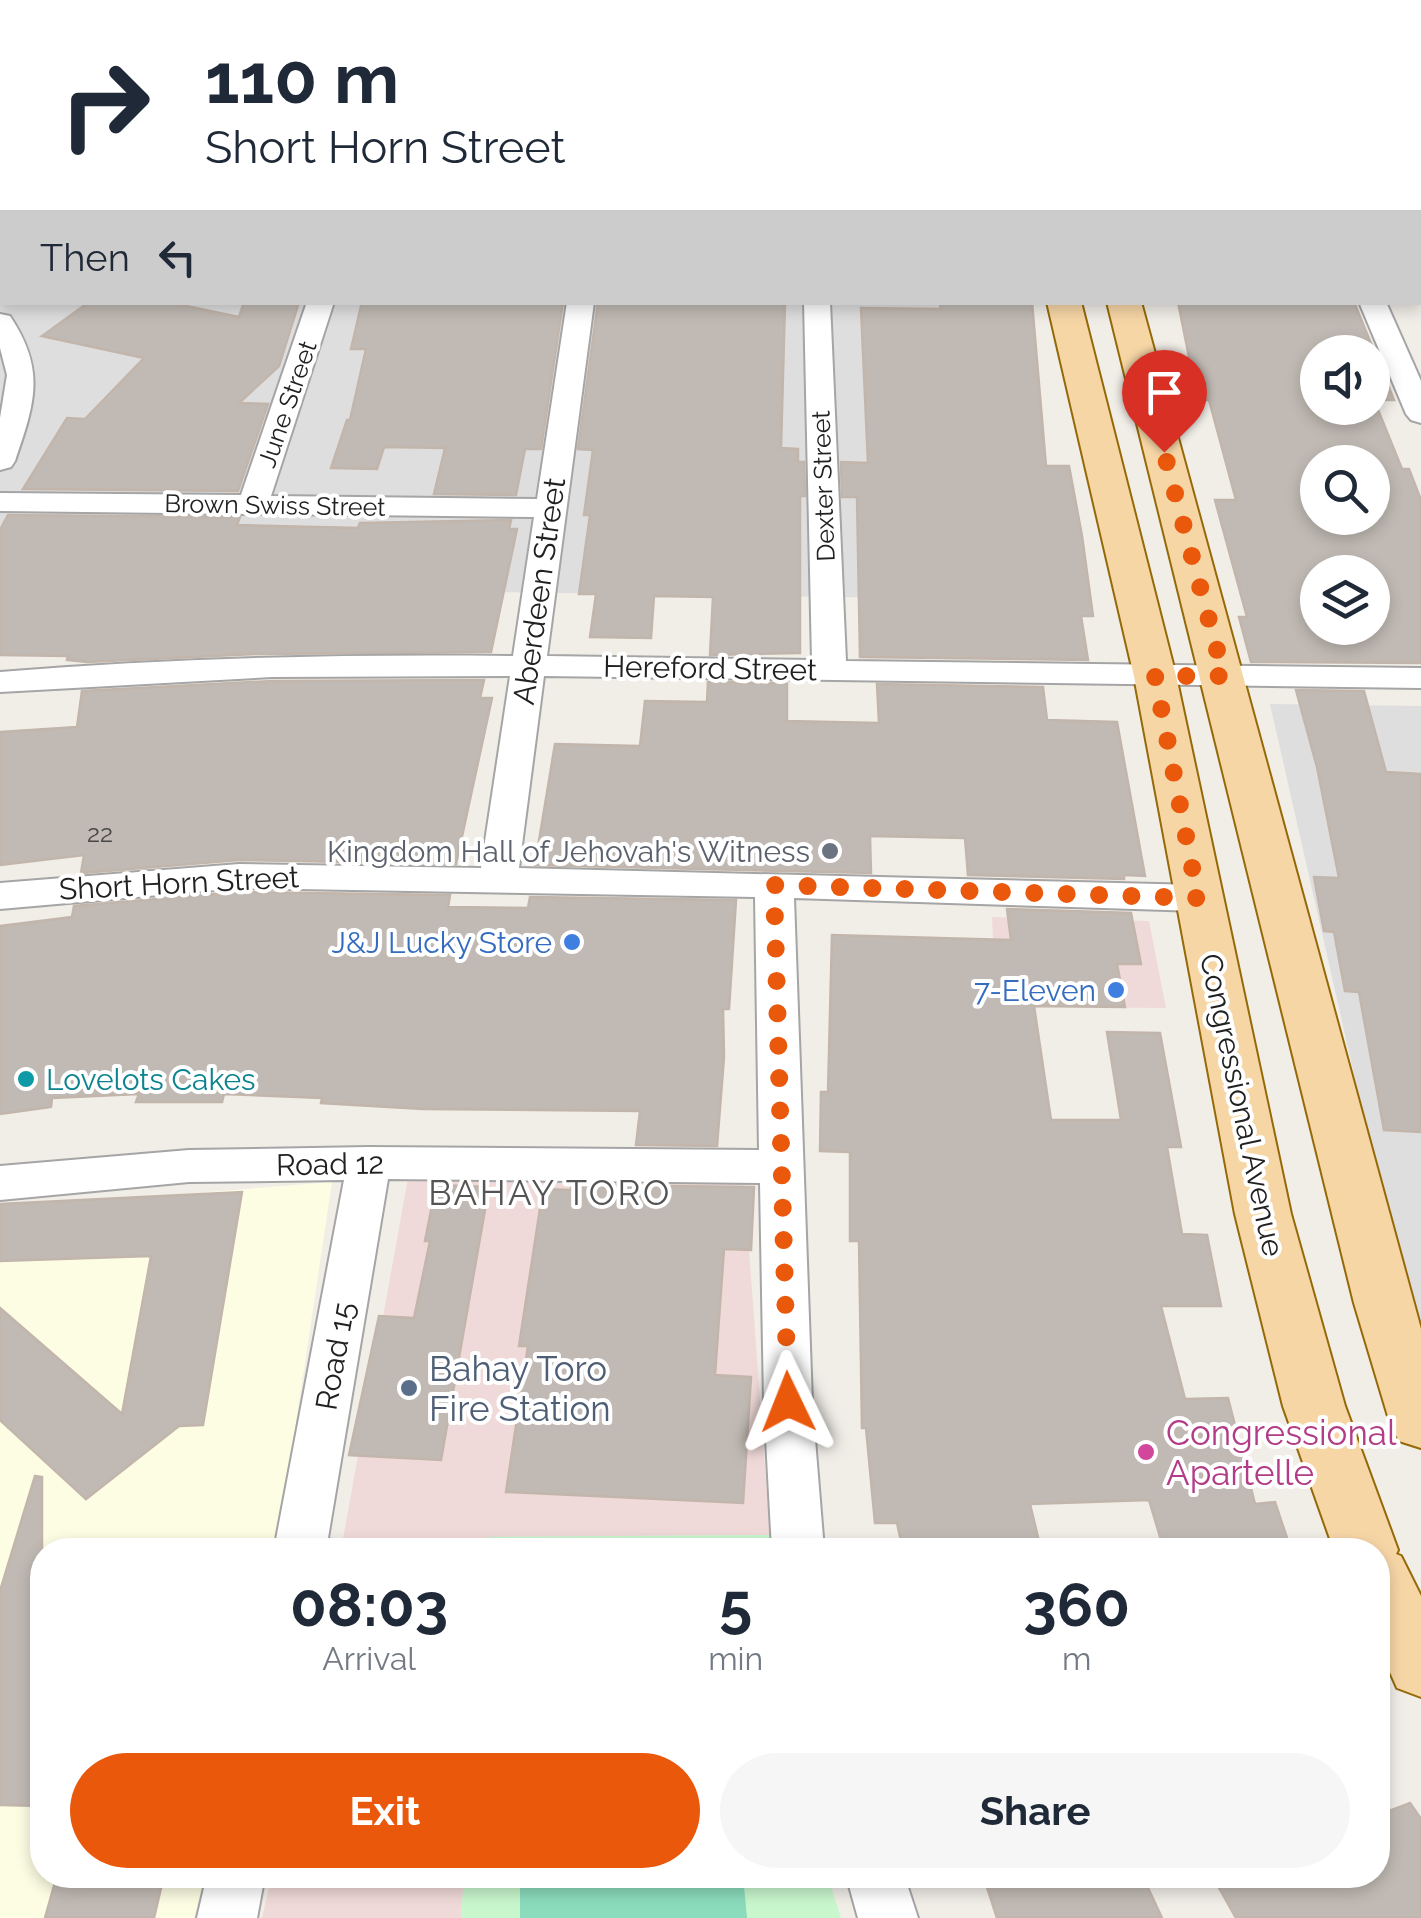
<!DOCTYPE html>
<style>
body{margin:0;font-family:Raleway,sans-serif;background:#f6f6f7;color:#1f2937;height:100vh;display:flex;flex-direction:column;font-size:38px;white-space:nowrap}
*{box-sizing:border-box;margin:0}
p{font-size:32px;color:#747a83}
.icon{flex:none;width:55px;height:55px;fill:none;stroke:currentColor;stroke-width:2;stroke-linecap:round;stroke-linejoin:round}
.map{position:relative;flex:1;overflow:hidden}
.side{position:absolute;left:30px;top:1538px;width:1360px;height:350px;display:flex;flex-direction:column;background:#fff;border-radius:40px;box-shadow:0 5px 15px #0003}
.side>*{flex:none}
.top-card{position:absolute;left:0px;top:0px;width:1422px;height:305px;box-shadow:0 5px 15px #0003;background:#fff;color:#1f2937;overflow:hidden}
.buttons{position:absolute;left:1300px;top:335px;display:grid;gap:20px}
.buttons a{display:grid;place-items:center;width:90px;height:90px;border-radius:50%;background:#fff;box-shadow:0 5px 15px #0003;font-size:50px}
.pin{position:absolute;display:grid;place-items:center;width:85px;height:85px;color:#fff;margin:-102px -42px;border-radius:50% 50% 50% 0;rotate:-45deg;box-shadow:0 0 10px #0007}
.pin .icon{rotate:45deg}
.me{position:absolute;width:110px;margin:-55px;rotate:358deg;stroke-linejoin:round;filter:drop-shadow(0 0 8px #0008)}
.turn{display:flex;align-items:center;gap:35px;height:210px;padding:0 40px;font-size:45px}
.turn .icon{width:130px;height:130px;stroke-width:2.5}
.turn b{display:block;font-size:70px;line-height:85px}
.then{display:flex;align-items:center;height:95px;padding:0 40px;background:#0003;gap:20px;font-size:38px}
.eta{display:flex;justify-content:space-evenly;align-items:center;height:170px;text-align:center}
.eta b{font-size:60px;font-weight:700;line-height:70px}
.button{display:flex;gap:20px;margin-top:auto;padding:20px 40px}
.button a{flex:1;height:115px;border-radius:60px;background:#ea580c;color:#fff;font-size:40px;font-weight:700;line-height:115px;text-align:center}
.button a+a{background:#f6f6f7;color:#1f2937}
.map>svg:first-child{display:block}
.residential{fill:#dfdede}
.commercial{fill:#f0dad9}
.education{fill:#fdfde4}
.park{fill:#c8f7cd}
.pitch{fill:#8bdbbd}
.building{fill:#c1bab4;stroke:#c2b5ab;stroke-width:2.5;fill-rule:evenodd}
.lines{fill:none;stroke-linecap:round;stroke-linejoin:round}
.minor-casing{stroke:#a5a5a5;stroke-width:4}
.major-casing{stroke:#956908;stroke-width:4}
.minor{fill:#fff;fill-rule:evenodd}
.major{fill:#f7d6a6;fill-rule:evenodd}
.route{stroke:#ea580c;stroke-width:18;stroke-dasharray:0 32.4}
.worship-dot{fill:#6b7280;stroke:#fff;stroke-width:4}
.shop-dot{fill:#3f7fe0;stroke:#fff;stroke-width:4}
.culture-dot{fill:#0f9aa8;stroke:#fff;stroke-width:4}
.service-dot{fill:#5c6f8a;stroke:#fff;stroke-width:4}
.hotel-dot{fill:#d1479c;stroke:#fff;stroke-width:4}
.labels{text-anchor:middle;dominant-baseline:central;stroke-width:8;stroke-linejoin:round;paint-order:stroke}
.far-street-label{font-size:25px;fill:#212121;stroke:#fff}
.number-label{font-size:25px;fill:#494746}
.street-label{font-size:30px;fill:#212121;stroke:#fff}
.worship-label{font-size:30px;fill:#5b616d;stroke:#fff;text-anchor:end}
.shop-label{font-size:30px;fill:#366cbe;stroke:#fff;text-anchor:end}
.culture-label{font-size:30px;fill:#0d838f;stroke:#fff;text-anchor:start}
.quarter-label{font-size:35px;letter-spacing:2.5px;fill:#545454;stroke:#fff}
.near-service-label{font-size:35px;fill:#4e5e75;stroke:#fff;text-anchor:start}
.near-hotel-label{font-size:35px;fill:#b23c85;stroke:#fff;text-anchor:start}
</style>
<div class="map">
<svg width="1421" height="1918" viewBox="0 0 1421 1918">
<rect width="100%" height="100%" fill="#f1eee8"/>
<g class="residential">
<path d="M 0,0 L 914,0 L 2,2 L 2,302 L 947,303 L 979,599 L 0,585 Z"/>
<path d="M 1270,704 L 1421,706 L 1421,1358 L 1361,1105 Z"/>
</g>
<g class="commercial">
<path d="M 992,917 L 1149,921 L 1166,1008 L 996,1007 Z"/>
<path d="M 408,1178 L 744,1181 L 770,1535 L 487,1537 L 485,1550 L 341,1550 Z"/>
<path d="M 272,1875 L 464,1875 L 461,1918 L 262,1918 Z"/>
</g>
<path class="education" d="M 332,1182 L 277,1550 L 42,1550 L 42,1875 L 205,1875 L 194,1918 L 0,1918 L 0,1209 Z"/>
<g class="park">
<path d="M 770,1535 L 772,1550 L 485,1550 L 486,1537 Z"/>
<path d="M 464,1875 L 827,1875 L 841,1918 L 461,1918 Z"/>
</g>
<path class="pitch" d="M 520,1875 L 743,1875 L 747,1918 L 520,1918 Z"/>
<g class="building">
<path d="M 89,302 L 167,302 L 239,317 L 244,302 L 299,302 L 279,366 L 239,403 L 268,404 L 238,491 L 23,489 L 67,418 L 85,419 L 144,358 L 42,336 Z"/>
<path d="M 362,302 L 563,302 L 541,449 L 525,449 L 516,495 L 434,494 L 445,448 L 384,447 L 377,469 L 331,468 L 347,420 L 350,420 L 366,349 L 351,349 Z"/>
<path d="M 598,302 L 785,302 L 781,448 L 798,449 L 798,462 L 804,462 L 805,496 L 800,496 L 800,653 L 710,655 L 713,597 L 654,596 L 651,638 L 590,637 L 596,594 L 579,594 L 590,515 L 584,515 L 593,450 L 578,449 Z"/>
<path d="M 949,302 L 1032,302 L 1046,466 L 1069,466 L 1082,536 L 1093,616 L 1081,616 L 1088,660 L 860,657 L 857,497 L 842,497 L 841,462 L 868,463 L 861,308 L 941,309 L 940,305 Z"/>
<path d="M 1178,302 L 1354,302 L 1394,400 L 1374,400 L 1402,469 L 1409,469 L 1421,500 L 1421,663 L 1251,662 L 1239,617 L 1247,617 L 1215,500 L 1236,500 L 1209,400 L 1202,400 L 1191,367 ZM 1318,352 L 1372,352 L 1372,408 L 1318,408 ZM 1318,462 L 1372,462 L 1372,518 L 1318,518 ZM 1318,572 L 1372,572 L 1372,628 L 1318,628 Z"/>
<path d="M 8,515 L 240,517 L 237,525 L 358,528 L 360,523 L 511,520 L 509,529 L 517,529 L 491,652 L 256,654 L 87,662 L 67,660 L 68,656 L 0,655 L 0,530 Z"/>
<path d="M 484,680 L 480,698 L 492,698 L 456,864 L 239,860 L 81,873 L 84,855 L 0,865 L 0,732 L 77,727 L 82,691 L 272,681 Z"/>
<path d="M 708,682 L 787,683 L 787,721 L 879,723 L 877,684 L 1043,687 L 1047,720 L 1117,722 L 1145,876 L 1124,875 L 1124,879 L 968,875 L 965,838 L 870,836 L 871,873 L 535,865 L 555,744 L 640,746 L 645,701 L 707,702 Z"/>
<path d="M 1296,690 L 1364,691 L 1386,772 L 1421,774 L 1421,1132 L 1384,1130 L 1359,992 L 1345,991 L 1334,932 L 1324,931 L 1314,877 L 1339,878 L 1317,767 Z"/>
<path d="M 239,892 L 450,895 L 448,907 L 528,908 L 530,897 L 736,900 L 729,1009 L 723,1009 L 724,1057 L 717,1146 L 636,1145 L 640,1111 L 423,1109 L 321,1103 L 322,1098 L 224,1094 L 222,1102 L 136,1102 L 139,1094 L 52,1098 L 51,1107 L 0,1114 L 0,926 L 72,917 L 74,906 Z"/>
<path d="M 1007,909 L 1131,913 L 1141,964 L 1117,964 L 1125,1007 L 1034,1006 L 1051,1120 L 1121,1120 L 1107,1032 L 1160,1033 L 1181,1147 L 1167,1147 L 1182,1234 L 1207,1235 L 1221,1306 L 1161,1306 L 1185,1399 L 1228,1398 L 1255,1504 L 1275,1502 L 1291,1550 L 1164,1550 L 1149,1500 L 1030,1504 L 1041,1550 L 903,1550 L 897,1523 L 875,1523 L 866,1428 L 862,1428 L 859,1241 L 850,1241 L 850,1152 L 820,1151 L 821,1092 L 828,1092 L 832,935 L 1011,940 Z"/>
<path d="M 436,1185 L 489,1187 L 441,1460 L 349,1455 L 379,1316 L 414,1318 L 430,1241 L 425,1241 Z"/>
<path d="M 572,1185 L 754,1187 L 751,1250 L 724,1249 L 715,1375 L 751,1377 L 743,1503 L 506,1492 L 528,1346 L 519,1346 L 543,1189 L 571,1190 Z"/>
<path d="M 242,1192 L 203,1425 L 179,1426 L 86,1499 L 0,1420 L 0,1308 L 122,1414 L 151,1256 L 0,1261 L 0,1204 Z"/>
<path d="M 35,1476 L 42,1477 L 42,1806 L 0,1805 L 0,1591 Z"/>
<path d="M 1410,1803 L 1421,1819 L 1421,1918 L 1236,1918 L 1218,1886 L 1246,1875 L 1378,1875 L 1378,1815 Z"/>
<path d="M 57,1875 L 164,1875 L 154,1918 L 45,1918 Z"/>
<path d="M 983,1875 L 1142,1875 L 1162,1918 L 997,1918 Z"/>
</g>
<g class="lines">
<defs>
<g id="minor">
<path d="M 229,0 L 307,0 L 308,2 L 230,2 Z"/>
<rect x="798" y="0" width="20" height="2"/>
<path d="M 1230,0 L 1250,0 L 1251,2 L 1231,2 Z"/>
<path d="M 1420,57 L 1421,58 L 1421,72 L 1420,71 Z"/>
<rect x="0" y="164" width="2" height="14"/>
<rect x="1420" y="262" width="1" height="16"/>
<path d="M 307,302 L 334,302 L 271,496 L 537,499 L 567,302 L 594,302 L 547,656 L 812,660 L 804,302 L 830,302 L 846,661 L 1421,668 L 1421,688 L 544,676 L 519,868 L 1198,885 L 1212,889 L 1217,898 L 1212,907 L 1198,911 L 794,898 L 812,1402 L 824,1550 L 772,1550 L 764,1402 L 760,1183 L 388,1179 L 326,1550 L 274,1550 L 344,1180 L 189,1182 L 0,1200 L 0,1166 L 189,1150 L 369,1147 L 759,1150 L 755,897 L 239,888 L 0,909 L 0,883 L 239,864 L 481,868 L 510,676 L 272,677 L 0,692 L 0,672 C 171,658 342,654 513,656 L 534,517 L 0,511 L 0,493 L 241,495 Z"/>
<path d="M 1359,302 L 1386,302 L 1421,381 L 1421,423 L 1411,420 L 1406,414 Z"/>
<path d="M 0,314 L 10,316 C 46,370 35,403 15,461 L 11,467 L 0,470 L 0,418 L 7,375 L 0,348 Z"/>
<path d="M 207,1875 L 265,1875 L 257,1918 L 197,1918 Z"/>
<path d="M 846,1875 L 904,1875 L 918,1918 L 858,1918 Z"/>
</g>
<g id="major">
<rect x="989" y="0" width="26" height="2"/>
<path d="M 1034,0 L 1060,0 L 1061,2 L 1035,2 Z"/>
<path d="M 1047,302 L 1081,302 L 1176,676 L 1291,1214 L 1345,1406 L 1398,1550 L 1396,1554 L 1401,1556 L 1421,1596 L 1421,1697 L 1397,1688 L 1378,1645 L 1378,1550 L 1334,1550 L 1283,1406 L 1235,1214 L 1134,676 Z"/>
<path d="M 1107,302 L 1141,302 L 1421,1329 L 1421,1448 L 1399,1441 L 1390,1423 L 1354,1303 Z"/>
</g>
</defs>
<use href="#minor" class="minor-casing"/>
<use href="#major" class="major-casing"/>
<use href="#minor" class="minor"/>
<use href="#major" class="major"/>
</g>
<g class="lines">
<path class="route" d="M 788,1402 L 774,885 L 1198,898 L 1155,676 L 1224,676 L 1164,452"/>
</g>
<circle class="worship-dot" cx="830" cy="851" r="10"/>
<g class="shop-dot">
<circle cx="572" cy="942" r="10"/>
<circle cx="1116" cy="990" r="10"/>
</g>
<circle class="culture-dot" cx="26" cy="1079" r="10"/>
<circle class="service-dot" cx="409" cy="1388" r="10"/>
<circle class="hotel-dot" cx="1146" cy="1452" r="10"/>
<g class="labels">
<g class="far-street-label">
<text transform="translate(287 404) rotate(-71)">June Street</text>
<text transform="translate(823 486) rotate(-92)">Dexter Street</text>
<text transform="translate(275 505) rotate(1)">Brown Swiss Street</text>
</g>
<g class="number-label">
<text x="100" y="833">22</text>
</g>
<g class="street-label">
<text transform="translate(539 591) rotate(-82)">Aberdeen Street</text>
<text transform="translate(710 668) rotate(1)">Hereford Street</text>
<text transform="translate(179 883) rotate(-3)">Short Horn Street</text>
<text transform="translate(1242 1105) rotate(78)">Congressional Avenue</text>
<text transform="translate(330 1164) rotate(-1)">Road 12</text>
<text transform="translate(335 1356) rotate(-80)">Road 15</text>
</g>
<g class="worship-label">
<text x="810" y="851">Kingdom Hall of Jehovah's Witness</text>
</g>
<g class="shop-label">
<text x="552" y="942">J&amp;J Lucky Store</text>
<text x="1096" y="990">7-Eleven</text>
</g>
<g class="culture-label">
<text x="46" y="1079">Lovelots Cakes</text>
</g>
<g class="quarter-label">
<text x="550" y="1192">BAHAY TORO</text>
</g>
<g class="near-service-label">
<text x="429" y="1368">Bahay Toro<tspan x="429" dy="40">Fire Station</tspan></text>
</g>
<g class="near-hotel-label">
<text x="1166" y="1432">Congressional<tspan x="1166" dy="40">Apartelle</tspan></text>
</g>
</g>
</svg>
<div class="buttons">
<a><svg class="icon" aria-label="sound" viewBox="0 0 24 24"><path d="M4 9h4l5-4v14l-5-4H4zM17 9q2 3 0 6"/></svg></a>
<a><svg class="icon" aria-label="search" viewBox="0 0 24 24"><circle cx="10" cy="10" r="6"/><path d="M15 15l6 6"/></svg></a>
<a><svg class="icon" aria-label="layers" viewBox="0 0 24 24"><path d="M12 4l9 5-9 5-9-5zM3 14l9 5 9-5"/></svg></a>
</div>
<div class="pin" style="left:1164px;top:452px;background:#d93025"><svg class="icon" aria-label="arrive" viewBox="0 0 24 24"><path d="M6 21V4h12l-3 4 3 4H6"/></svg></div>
<svg class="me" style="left:788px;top:1402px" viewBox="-20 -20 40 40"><path d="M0-17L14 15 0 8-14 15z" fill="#ea580c" stroke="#fff" stroke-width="4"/></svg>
<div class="top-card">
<div class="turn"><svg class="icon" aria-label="right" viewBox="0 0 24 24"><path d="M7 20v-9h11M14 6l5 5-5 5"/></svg><div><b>110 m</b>Short Horn Street</div></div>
<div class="then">Then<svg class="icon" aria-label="left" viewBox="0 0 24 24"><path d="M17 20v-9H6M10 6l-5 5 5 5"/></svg></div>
</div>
<section class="side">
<div class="eta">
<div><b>08:03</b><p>Arrival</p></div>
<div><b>5</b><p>min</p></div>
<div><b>360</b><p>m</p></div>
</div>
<div class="button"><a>Exit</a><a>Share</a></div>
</section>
</div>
